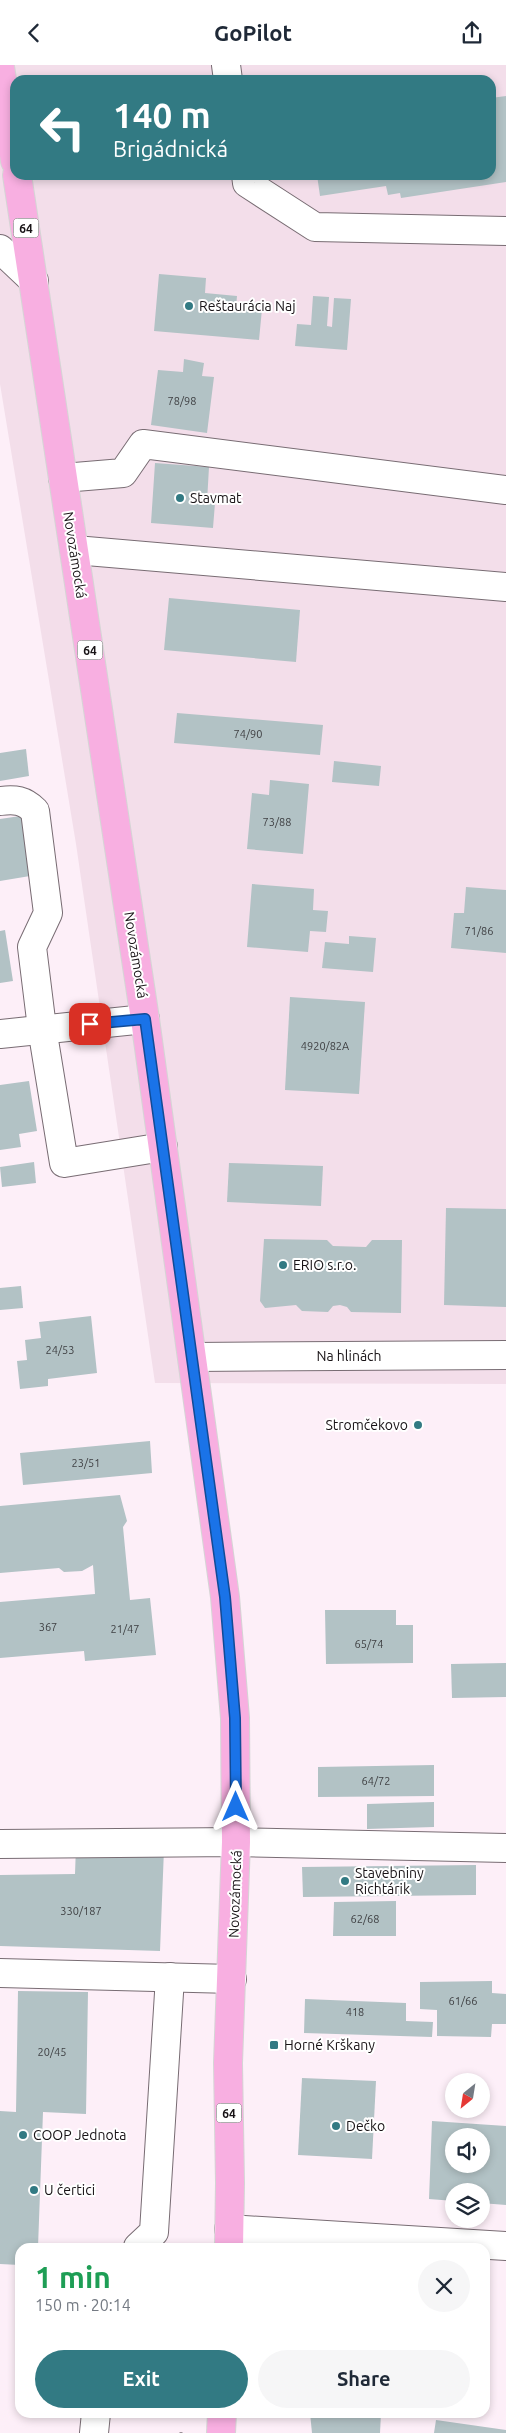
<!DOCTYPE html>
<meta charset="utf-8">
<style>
body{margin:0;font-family:Ubuntu,sans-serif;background:#f6f6f7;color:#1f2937;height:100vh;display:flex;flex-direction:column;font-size:19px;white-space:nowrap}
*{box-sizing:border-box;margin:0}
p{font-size:16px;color:#747a83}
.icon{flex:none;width:28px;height:28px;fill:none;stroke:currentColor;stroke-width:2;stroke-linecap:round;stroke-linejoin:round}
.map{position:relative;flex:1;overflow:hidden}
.sheet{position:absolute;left:15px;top:2178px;width:475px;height:175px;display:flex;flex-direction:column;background:#fff;border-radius:15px;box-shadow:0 2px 8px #0003}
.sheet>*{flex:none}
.hud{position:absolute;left:10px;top:10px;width:486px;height:105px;border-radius:15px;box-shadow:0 2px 8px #0003;background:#327a83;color:#fff;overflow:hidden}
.needle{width:32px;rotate:210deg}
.fabs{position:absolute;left:445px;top:2008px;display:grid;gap:10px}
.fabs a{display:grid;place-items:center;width:45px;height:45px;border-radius:50%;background:#fff;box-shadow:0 2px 8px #0003;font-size:25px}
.pin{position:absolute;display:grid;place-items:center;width:42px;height:42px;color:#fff;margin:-21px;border-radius:10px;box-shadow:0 2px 8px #0006}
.me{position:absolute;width:55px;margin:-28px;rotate:0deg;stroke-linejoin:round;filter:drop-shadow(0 0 4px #0008)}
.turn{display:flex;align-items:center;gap:18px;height:105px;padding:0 20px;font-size:22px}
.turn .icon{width:65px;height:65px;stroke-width:2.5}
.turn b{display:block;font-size:35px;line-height:42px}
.round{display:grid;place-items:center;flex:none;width:52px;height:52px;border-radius:26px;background:#f6f6f7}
.headline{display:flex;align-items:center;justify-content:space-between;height:85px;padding:0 20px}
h1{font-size:30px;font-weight:600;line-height:38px;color:#1e9e55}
.action{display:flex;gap:10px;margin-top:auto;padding:10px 20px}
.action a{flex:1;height:58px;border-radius:30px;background:#327a83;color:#fff;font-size:20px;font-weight:600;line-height:58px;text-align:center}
.action a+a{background:#f6f6f7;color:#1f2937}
header{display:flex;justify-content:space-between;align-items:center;height:65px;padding:0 20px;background:#fff;font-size:22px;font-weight:600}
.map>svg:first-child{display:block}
.built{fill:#f3deea;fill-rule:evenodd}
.building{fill:#b2c2c5;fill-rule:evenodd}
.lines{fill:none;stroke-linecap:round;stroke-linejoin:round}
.minor-casing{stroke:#786c73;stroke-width:30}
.major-casing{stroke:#d5d5d5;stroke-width:30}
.path{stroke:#9a9096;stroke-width:3;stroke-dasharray:2.5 2.5;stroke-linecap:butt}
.minor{stroke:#fff;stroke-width:28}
.major{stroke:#f8afe1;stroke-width:28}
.route-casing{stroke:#114b97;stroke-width:12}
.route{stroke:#1a73e8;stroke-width:9}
.poi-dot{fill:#327a83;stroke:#fff;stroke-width:2}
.labels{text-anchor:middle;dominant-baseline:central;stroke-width:4;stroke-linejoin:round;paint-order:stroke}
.number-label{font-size:11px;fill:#3e3f42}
.shield{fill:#fff;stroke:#5d5a5c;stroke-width:1}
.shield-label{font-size:12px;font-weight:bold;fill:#181316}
.poi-label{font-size:14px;fill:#181316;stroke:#fff;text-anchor:start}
.street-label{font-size:14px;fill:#181316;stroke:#fff}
</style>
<header><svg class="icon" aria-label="back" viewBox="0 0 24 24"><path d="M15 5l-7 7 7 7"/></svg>GoPilot<svg class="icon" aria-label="share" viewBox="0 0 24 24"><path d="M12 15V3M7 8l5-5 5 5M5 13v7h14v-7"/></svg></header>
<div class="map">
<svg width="506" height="2368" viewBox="0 0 506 2368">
<rect width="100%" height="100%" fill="#fdeff8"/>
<path class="built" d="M 0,0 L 506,0 L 506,1319 L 155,1318 L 76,779 L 0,319 ZM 15,15 L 491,15 L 491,110 L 15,110 Z"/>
<g class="building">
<path d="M 506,31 L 506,117 L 401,133 L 400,128 L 388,130 L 386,121 L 320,131 L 317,110 L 491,110 L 491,33 Z"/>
<path d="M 159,209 L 206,213 L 205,228 L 237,231 L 236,242 L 262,244 L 259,275 L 154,266 Z"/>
<path d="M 313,231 L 329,232 L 327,261 L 332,262 L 334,233 L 351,234 L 347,285 L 295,281 L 297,259 L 311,260 Z"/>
<path d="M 184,294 L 204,298 L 202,311 L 214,312 L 207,368 L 151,360 L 158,305 L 183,307 Z"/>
<path d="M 155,398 L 209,402 L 207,437 L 215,438 L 213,463 L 151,458 Z"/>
<path d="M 169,533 L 300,545 L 296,597 L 164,585 Z"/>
<path d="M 177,648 L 323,660 L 320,690 L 174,678 Z"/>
<path d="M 26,684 L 29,711 L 0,716 L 0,688 Z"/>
<path d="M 334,696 L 381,701 L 379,721 L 332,717 Z"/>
<path d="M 270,715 L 309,719 L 303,789 L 247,784 L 252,728 L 269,730 Z"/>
<path d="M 27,750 L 36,810 L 0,816 L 0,754 Z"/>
<path d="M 252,819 L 314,824 L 313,845 L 328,846 L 326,867 L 310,866 L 308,887 L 247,882 Z"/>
<path d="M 466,822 L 506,825 L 506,888 L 451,883 L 454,848 L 464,848 Z"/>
<path d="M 5,865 L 13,916 L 0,918 L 0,866 Z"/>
<path d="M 349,871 L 376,873 L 373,907 L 322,903 L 325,877 L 349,879 Z"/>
<path d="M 290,932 L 365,937 L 359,1029 L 285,1025 Z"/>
<path d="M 29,1016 L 37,1066 L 19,1069 L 21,1082 L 0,1085 L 0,1020 Z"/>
<path d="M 34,1097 L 36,1118 L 2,1122 L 0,1102 Z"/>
<path d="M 229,1098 L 323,1101 L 321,1141 L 227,1137 Z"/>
<path d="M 446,1143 L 506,1144 L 506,1242 L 444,1240 Z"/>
<path d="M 264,1174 L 327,1175 L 333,1181 L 366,1182 L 372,1175 L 402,1175 L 401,1248 L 351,1247 L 347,1242 L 340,1240 L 333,1241 L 328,1247 L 302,1246 L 296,1240 L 265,1243 L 260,1236 Z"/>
<path d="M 21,1221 L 23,1243 L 0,1245 L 0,1223 Z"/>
<path d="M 91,1251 L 97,1308 L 48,1314 L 48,1321 L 20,1324 L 17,1296 L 27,1295 L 25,1275 L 41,1273 L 39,1257 Z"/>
<path d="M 150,1376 L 152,1408 L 23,1420 L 20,1388 Z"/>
<path d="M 120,1430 L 127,1456 L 123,1462 L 130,1535 L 150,1533 L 156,1590 L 85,1596 L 84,1586 L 0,1593 L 0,1537 L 95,1529 L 93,1500 L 82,1506 L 64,1507 L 59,1503 L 0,1508 L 0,1441 Z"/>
<path d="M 325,1545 L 396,1545 L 396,1560 L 413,1560 L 413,1598 L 326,1599 Z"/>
<path d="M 506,1598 L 506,1632 L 452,1633 L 451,1599 Z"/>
<path d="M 434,1700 L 434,1731 L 318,1732 L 318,1702 Z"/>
<path d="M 434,1737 L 434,1762 L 367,1764 L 367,1739 Z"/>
<path d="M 76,1781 L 164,1784 L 160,1886 L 0,1881 L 0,1810 L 75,1809 Z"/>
<path d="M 476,1800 L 476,1830 L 303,1832 L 302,1802 Z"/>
<path d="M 396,1836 L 396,1871 L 333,1871 L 334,1837 Z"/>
<path d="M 492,1916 L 492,1928 L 506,1929 L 506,1959 L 492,1959 L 491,1972 L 437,1971 L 437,1945 L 420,1944 L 420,1917 Z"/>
<path d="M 18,1926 L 88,1927 L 86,2049 L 43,2047 L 38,2182 L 20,2182 L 20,2200 L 0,2199 L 0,2046 L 16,2047 Z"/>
<path d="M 305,1934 L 406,1938 L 406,1956 L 433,1957 L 432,1972 L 304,1968 Z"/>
<path d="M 302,2013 L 376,2016 L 372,2094 L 298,2090 Z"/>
<path d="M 432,2056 L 506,2061 L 506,2140 L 481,2138 L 481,2126 L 454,2126 L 454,2136 L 429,2134 ZM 454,2071 L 481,2071 L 481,2099 L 454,2099 Z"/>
<path d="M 310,2348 L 381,2348 L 380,2368 L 312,2368 Z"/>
<path d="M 436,2355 L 506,2365 L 506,2368 L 434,2368 Z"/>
</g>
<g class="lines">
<defs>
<g id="minor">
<path d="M 226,0 L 228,15"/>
<path d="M 246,110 L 247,118 L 315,162 L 506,166"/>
<path d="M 0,184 L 34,216"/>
<path d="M 63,413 L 123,408 L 143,379 L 506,425"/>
<path d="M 75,485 L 506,522"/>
<path d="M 0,736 C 15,734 24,735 35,746 L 48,848 L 32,882 L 42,963 L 64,1098 L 163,1082"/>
<path d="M 0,969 L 145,954"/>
<path d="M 193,1292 L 506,1290"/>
<path d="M 0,1779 L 236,1777 L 506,1783"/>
<path d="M 0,1908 L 232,1914"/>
<path d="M 229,2164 L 506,2181"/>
<path d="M 138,2182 L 154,2167 L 170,1912"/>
<path d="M 94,2368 L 96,2348"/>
</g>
<g id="major">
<path d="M 0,2 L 15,96"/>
<path d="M 17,110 L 145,954 L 225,1532 L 235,1653 L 236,1777 L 228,1998 L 230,2118 L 229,2182"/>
<path d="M 221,2368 L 222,2348"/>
</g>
</defs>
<use href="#minor" class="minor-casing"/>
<use href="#major" class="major-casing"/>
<path class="path" d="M 181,2367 L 181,2368"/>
<use href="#minor" class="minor"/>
<use href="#major" class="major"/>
</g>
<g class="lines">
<defs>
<path id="route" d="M 90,959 L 145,954 L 225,1532 L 235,1653 L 236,1742"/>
</defs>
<use href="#route" class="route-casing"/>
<use href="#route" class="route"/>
</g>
<g class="poi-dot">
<circle cx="189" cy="241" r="5"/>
<circle cx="180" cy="433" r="5"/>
<circle cx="283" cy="1200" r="5"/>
<circle cx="418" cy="1360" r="5"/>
<circle cx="345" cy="1816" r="5"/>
<rect x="269" y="1975" width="10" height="10" rx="2.5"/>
<circle cx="336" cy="2061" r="5"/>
<circle cx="23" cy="2070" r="5"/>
<circle cx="34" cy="2125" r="5"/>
</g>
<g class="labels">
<g class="number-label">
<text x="182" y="336">78/98</text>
<text x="248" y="669">74/90</text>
<text x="277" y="757">73/88</text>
<text x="479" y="866">71/86</text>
<text x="325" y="981">4920/82A</text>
<text x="60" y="1285">24/53</text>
<text x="86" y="1398">23/51</text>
<text x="48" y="1562">367</text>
<text x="125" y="1564">21/47</text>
<text x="369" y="1579">65/74</text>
<text x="376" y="1716">64/72</text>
<text x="81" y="1846">330/187</text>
<text x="365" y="1854">62/68</text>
<text x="463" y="1936">61/66</text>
<text x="355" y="1947">418</text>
<text x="52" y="1987">20/45</text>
</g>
<g class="shield">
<rect x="13.5" y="153.5" width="25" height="19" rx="4"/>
<rect x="77.5" y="575.5" width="25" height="19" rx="4"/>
<rect x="216.5" y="2038.5" width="25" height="19" rx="4"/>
</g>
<g class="shield-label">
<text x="26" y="163">64</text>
<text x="90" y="585">64</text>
<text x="229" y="2048">64</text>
</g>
<g class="poi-label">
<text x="199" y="241">Reštaurácia Naj</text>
<text x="190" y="433">Stavmat</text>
<text x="293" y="1200">ERIO s.r.o.</text>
<text x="408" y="1360" text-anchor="end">Stromčekovo</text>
<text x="355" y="1808">Stavebniny<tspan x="355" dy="16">Richtárik</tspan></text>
<text x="284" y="1980">Horné Krškany</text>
<text x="346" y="2061">Dečko</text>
<text x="33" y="2070">COOP Jednota</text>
<text x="44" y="2125">U čertici</text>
</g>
<g class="street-label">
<text transform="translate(75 490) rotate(81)">Novozámocká</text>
<text transform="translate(136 890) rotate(81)">Novozámocká</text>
<text x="349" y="1291">Na hlinách</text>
<text transform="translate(235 1829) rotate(-88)">Novozámocká</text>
</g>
</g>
</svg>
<div class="fabs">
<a><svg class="needle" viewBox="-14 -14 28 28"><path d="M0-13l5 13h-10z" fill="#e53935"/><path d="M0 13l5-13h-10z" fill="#747a83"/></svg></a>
<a><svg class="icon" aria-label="sound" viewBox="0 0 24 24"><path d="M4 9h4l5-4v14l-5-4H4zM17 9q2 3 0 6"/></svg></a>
<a><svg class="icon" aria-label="layers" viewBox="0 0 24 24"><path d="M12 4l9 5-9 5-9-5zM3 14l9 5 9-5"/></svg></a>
</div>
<div class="pin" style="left:90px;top:959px;background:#d93025"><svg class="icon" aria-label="arrive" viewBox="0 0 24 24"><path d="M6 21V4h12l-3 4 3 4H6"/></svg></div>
<svg class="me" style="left:236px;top:1742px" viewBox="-20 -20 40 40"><path d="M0-17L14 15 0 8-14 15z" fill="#1a73e8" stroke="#fff" stroke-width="4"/></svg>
<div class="hud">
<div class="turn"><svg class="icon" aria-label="left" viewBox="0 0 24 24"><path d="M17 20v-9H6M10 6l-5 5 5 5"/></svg><div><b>140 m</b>Brigádnická</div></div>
</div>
<section class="sheet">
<div class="headline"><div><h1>1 min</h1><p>150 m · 20:14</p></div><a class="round"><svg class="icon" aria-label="close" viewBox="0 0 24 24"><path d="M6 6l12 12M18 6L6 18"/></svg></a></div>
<div class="action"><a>Exit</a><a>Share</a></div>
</section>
</div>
